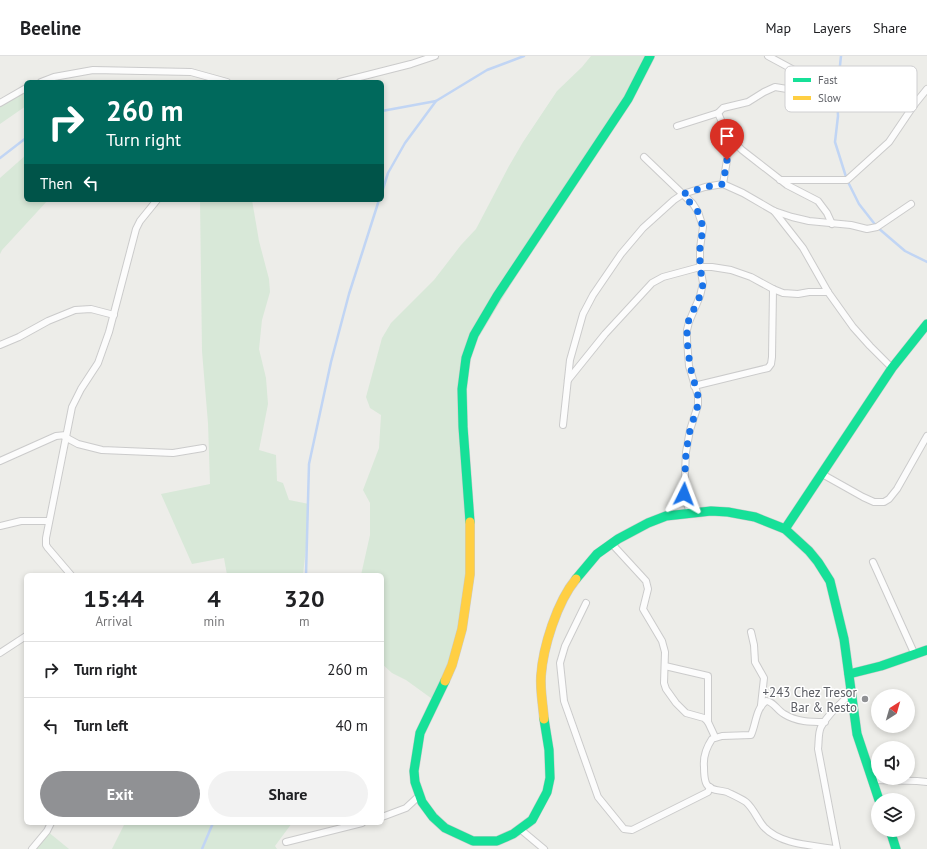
<!DOCTYPE html>
<style>
body{margin:0;font-family:"PT Sans",sans-serif;background:#f2f2f2;color:#202124;height:100vh;display:flex;flex-direction:column;font-size:15px;white-space:nowrap}
*{box-sizing:border-box;margin:0}
p{font-size:13px;color:#757577}
.icon{flex:none;width:22px;height:22px;fill:none;stroke:currentColor;stroke-width:2;stroke-linecap:round;stroke-linejoin:round}
.map{position:relative;flex:1;overflow:hidden}
.side{position:absolute;left:24px;top:517px;width:360px;height:252px;display:flex;flex-direction:column;background:#fff;border-radius:6px;box-shadow:0 2px 6px #0003}
.side>*{flex:none}
.hud{position:absolute;left:24px;top:24px;width:360px;height:122px;border-radius:6px;box-shadow:0 2px 6px #0003;background:#00695c;color:#fff;overflow:hidden}
.needle{width:26px;rotate:37deg}
.buttons{position:absolute;left:871px;top:633px;display:grid;gap:8px}
.buttons a{display:grid;place-items:center;width:44px;height:44px;border-radius:50%;background:#fff;box-shadow:0 2px 6px #0003;font-size:20px}
.pin{position:absolute;display:grid;place-items:center;width:34px;height:34px;color:#fff;margin:-41px -17px;border-radius:50% 50% 50% 0;rotate:-45deg;box-shadow:0 0 4px #0007}
.pin .icon{rotate:45deg}
.me{position:absolute;width:44px;margin:-22px;rotate:3deg;stroke-linejoin:round;filter:drop-shadow(0 0 3px #0008)}
.turn{display:flex;align-items:center;gap:14px;height:84px;padding:0 16px;font-size:18px}
.turn .icon{width:52px;height:52px;stroke-width:2.5}
.turn b{display:block;font-size:28px;line-height:34px}
.then{display:flex;align-items:center;height:38px;padding:0 16px;background:#0003;gap:8px;font-size:15px}
.eta{display:flex;justify-content:space-evenly;align-items:center;height:68px;text-align:center}
.eta b{font-size:24px;font-weight:700;line-height:28px}
.primary-button{display:flex;gap:8px;margin-top:auto;padding:8px 16px}
.primary-button a{flex:1;height:46px;border-radius:24px;background:#909194;color:#fff;font-size:16px;font-weight:700;line-height:46px;text-align:center}
.primary-button a+a{background:#f2f2f2;color:#202124}
ul{padding:0;list-style:none}
li{display:flex;align-items:center;gap:12px;height:56px;padding:0 16px;border-top:1px solid #e0e0e0}
li div{flex:1}
li b{display:block;font-size:15px}
li em{font-style:normal}
header{display:flex;align-items:center;gap:24px;box-sizing:border-box;height:56px;padding:0 20px;background:#fff;border-bottom:1px solid #e0e0e0}
header strong{font-size:19px}
nav{display:flex;gap:22px;margin-inline-start:auto;font-size:14px}
.map>svg:first-child{display:block}
.green{fill:#d8e8d8}
.lines{fill:none;stroke-linecap:round;stroke-linejoin:round}
.stream{stroke:#c1d5f4;stroke-width:2.5}
.street-casing{stroke:#cbcbcb;stroke-width:8}
.fast-casing{stroke:#cacbcb;stroke-width:10}
.slow-casing{stroke:#cacbcb;stroke-width:10}
.street{stroke:#fcfcfc;stroke-width:6}
.fast{stroke:#16e098;stroke-width:9}
.slow{stroke:#ffcf43;stroke-width:9}
.route{stroke:#1a73e8;stroke-width:7;stroke-dasharray:0 12.6}
.poi-dot{fill:#909194;stroke:#fff;stroke-width:1.5}
.labels{text-anchor:middle;dominant-baseline:central;stroke-width:3;stroke-linejoin:round;paint-order:stroke}
.poi-label{font-size:13px;fill:#5e6066;stroke:#fff;text-anchor:end}
.key{fill:#fff;stroke:#cfcfd1;stroke-width:1}
.key-label{font-size:11px;fill:#5e6066}
</style>
<header>
<strong>Beeline</strong>
<nav><a>Map</a><a>Layers</a><a>Share</a></nav>
</header>
<div class="map">
<svg width="927" height="793" viewBox="0 0 927 793">
<rect width="100%" height="100%" fill="#edede9"/>
<g class="green">
<path d="M 591,0 L 650,0 L 466,302 L 470,457 L 462,573 L 435,645 L 406,624 L 392,617 L 382,608 L 382,519 L 361,519 L 370,479 L 370,447 L 363,434 L 379,392 L 381,359 L 370,352 L 366,341 L 382,282 L 391,267 L 434,224 L 461,189 L 476,173 L 509,110 L 523,86 L 557,35 L 582,11 Z"/>
<path d="M 26,32 L 26,50 L 0,68 L 0,47 Z"/>
<path d="M 26,99 L 26,144 L 48,144 L 2,194 L 0,198 L 0,122 Z"/>
<path d="M 200,144 L 252,144 L 259,185 L 269,223 L 270,236 L 262,264 L 259,293 L 266,322 L 268,348 L 259,394 L 276,399 L 277,425 L 283,427 L 289,444 L 309,448 L 307,482 L 303,519 L 227,519 L 224,502 L 192,508 L 161,438 L 210,428 L 208,367 L 202,295 Z"/>
<path d="M 125,767 L 292,767 L 275,790 L 277,793 L 112,793 Z"/>
<path d="M 47,775 L 69,793 L 31,793 Z"/>
</g>
<g class="lines">
<g class="stream">
<path d="M 841,0 L 837,38 L 838,60 L 835,86 L 847,124 L 859,148 L 877,171 L 905,195 L 927,206"/>
<path d="M 382,55 L 436,45"/>
<path d="M 0,102 L 26,82"/>
<path d="M 382,136 L 388,117 L 405,87 L 436,45 L 487,14 L 524,0"/>
<path d="M 306,519 L 309,408 L 331,306 L 349,238 L 379,144"/>
<path d="M 202,793 L 213,767"/>
</g>
<defs>
<g id="street">
<path d="M 768,0 L 855,47 L 875,52 L 892,52 L 914,49"/>
<path d="M 41,26 L 54,21 L 93,14 L 191,16 L 227,26"/>
<path d="M 340,26 L 411,8 L 435,0"/>
<path d="M 0,47 L 26,32"/>
<path d="M 718,57 L 728,80 L 742,94 L 787,129 L 818,145 L 827,157 L 832,168"/>
<path d="M 677,70 L 718,57 L 723,52 L 748,46 L 764,36 L 775,31 L 787,33 L 796,15"/>
<path d="M 644,101 L 693,148 L 698,156 L 703,171 L 700,192 L 700,211 L 703,227 L 700,240 L 689,266 L 687,274 L 687,284 L 689,310 L 698,340 L 698,349 L 690,374 L 686,396 L 684,438 L 690,457"/>
<path d="M 780,124 L 847,124 L 889,86 L 914,49 L 927,33"/>
<path d="M 723,128 L 727,104 L 728,80"/>
<path d="M 774,155 L 803,192 L 828,236 L 853,271 L 870,290 L 892,312"/>
<path d="M 0,289 L 19,281 L 48,265 L 75,254 L 91,253 L 114,259"/>
<path d="M 568,324 L 605,278 L 652,227 L 663,221 L 700,211 L 712,211 L 731,214 L 751,221 L 773,233 L 783,237 L 798,238 L 809,236 L 828,236"/>
<path d="M 694,330 L 768,312 L 771,308 L 772,301 L 773,233"/>
<path d="M 563,369 L 570,304 L 583,258 L 593,239 L 621,198 L 643,172 L 674,144 L 683,138 L 705,131 L 723,128 L 743,137 L 774,155 L 792,161 L 809,165 L 851,169 L 867,173 L 877,171 L 911,148"/>
<path d="M 65,381 L 78,388 L 102,394 L 173,397 L 203,392"/>
<path d="M 0,405 L 56,380 L 66,379"/>
<path d="M 822,418 L 863,441 L 874,446 L 884,446 L 889,443 L 897,433 L 927,380"/>
<path d="M 0,470 L 21,465 L 49,465"/>
<path d="M 612,488 L 646,525 L 648,533 L 643,553 L 662,585 L 665,596 L 664,627 L 666,633 L 676,647 L 686,657 L 704,662 L 708,666 L 715,681"/>
<path d="M 873,506 L 915,599"/>
<path d="M 71,519 L 48,492 L 46,489 L 46,482 L 72,351 L 81,333 L 98,307 L 109,276 L 136,173 L 140,165 L 157,144"/>
<path d="M 586,547 L 565,590 L 560,607 L 564,645 L 598,741 L 624,773 L 632,774 L 708,736 L 710,731"/>
<path d="M 751,576 L 754,589 L 755,606 L 764,622 L 761,649"/>
<path d="M 0,597 L 26,580"/>
<path d="M 665,610 L 708,620 L 708,666"/>
<path d="M 825,666 C 810,666 797,666 784,658 C 777,654 773,645 766,645 C 756,652 756,668 751,679 L 722,680 L 712,683 C 706,692 703,701 704,711 C 704,716 704,722 706,727 C 709,735 720,734 727,736 C 733,739 740,742 746,746 C 754,753 757,763 764,771 C 781,789 812,789 835,793"/>
<path d="M 872,724 L 917,725 L 927,726"/>
<path d="M 382,761 L 406,752 L 420,739"/>
<path d="M 520,773 L 544,793"/>
<path d="M 286,786 L 362,767"/>
<path d="M 32,793 L 47,775 L 51,767"/>
<path d="M 837,793 L 818,693 C 819,686 818,677 821,671 C 827,660 841,646 851,638"/>
</g>
<g id="fast">
<path d="M 470,466 L 463,371 L 462,333 L 466,302 L 474,279 L 497,240 L 628,43 L 650,0"/>
<path d="M 785,473 L 892,312 L 927,268"/>
<path d="M 576,523 L 597,498 L 618,483 L 648,467 L 666,460 L 711,455 L 728,456 L 755,461 L 785,473 L 809,495 L 818,506 L 830,525 L 844,583 L 857,678 L 879,744"/>
<path d="M 849,618 L 881,610 L 927,594"/>
<path d="M 445,625 L 420,677 L 414,715 L 415,726 L 422,746 L 433,761 L 445,772 L 473,785 L 497,785 L 513,778 L 532,764 L 547,736 L 550,722 L 549,694 L 544,663"/>
<path d="M 890,774 L 896,793"/>
</g>
<g id="slow">
<path d="M 445,625 L 452,609 L 462,573 L 470,518 L 470,466"/>
<path d="M 544,663 C 543,649 540,634 541,620 C 543,591 557,546 576,523"/>
</g>
</defs>
<use href="#street" class="street-casing"/>
<use href="#fast" class="fast-casing"/>
<use href="#slow" class="slow-casing"/>
<use href="#street" class="street"/>
<use href="#fast" class="fast"/>
<use href="#slow" class="slow"/>
</g>
<g class="lines">
<path class="route" d="M 684,438 L 686,396 L 690,374 L 698,349 L 698,340 L 690,310 L 687,284 L 687,274 L 688,266 L 700,240 L 703,228 L 700,211 L 700,192 L 703,171 L 698,156 L 683,138 L 705,131 L 723,128 L 727,104"/>
</g>
<circle class="poi-dot" cx="865" cy="643" r="4"/>
<g class="labels">
<g class="poi-label">
<text x="857" y="636">+243 Chez Tresor<tspan x="857" dy="15">Bar &amp; Resto</tspan></text>
</g>
</g>
<rect x="785" y="10" width="132" height="46" rx="6" class="key"/>
<rect x="793" y="22" width="18" height="4" fill="#16e098"/>
<rect x="793" y="40" width="18" height="4" fill="#ffcf43"/>
<g class="key-label">
<text x="818" y="28">Fast</text>
<text x="818" y="46">Slow</text>
</g>
</svg>
<div class="buttons">
<a><svg class="needle" viewBox="-14 -14 28 28"><path d="M0-13l5 13h-10z" fill="#e53935"/><path d="M0 13l5-13h-10z" fill="#757577"/></svg></a>
<a><svg class="icon" aria-label="sound" viewBox="0 0 24 24"><path d="M4 9h4l5-4v14l-5-4H4zM17 9q2 3 0 6"/></svg></a>
<a><svg class="icon" aria-label="layers" viewBox="0 0 24 24"><path d="M12 4l9 5-9 5-9-5zM3 14l9 5 9-5"/></svg></a>
</div>
<div class="pin" style="left:727px;top:104px;background:#d93025"><svg class="icon" aria-label="arrive" viewBox="0 0 24 24"><path d="M6 21V4h12l-3 4 3 4H6"/></svg></div>
<svg class="me" style="left:684px;top:438px" viewBox="-20 -20 40 40"><path d="M0-17L14 15 0 8-14 15z" fill="#1a73e8" stroke="#fff" stroke-width="4"/></svg>
<div class="hud">
<div class="turn"><svg class="icon" aria-label="right" viewBox="0 0 24 24"><path d="M7 20v-9h11M14 6l5 5-5 5"/></svg><div><b>260 m</b>Turn right</div></div>
<div class="then">Then<svg class="icon" aria-label="left" viewBox="0 0 24 24"><path d="M17 20v-9H6M10 6l-5 5 5 5"/></svg></div>
</div>
<section class="side">
<div class="eta">
<div><b>15:44</b><p>Arrival</p></div>
<div><b>4</b><p>min</p></div>
<div><b>320</b><p>m</p></div>
</div>
<ul>
<li><svg class="icon" aria-label="right" viewBox="0 0 24 24"><path d="M7 20v-9h11M14 6l5 5-5 5"/></svg><div><b>Turn right</b></div><em>260 m</em></li>
<li><svg class="icon" aria-label="left" viewBox="0 0 24 24"><path d="M17 20v-9H6M10 6l-5 5 5 5"/></svg><div><b>Turn left</b></div><em>40 m</em></li>
</ul>
<div class="primary-button"><a>Exit</a><a>Share</a></div>
</section>
</div>
